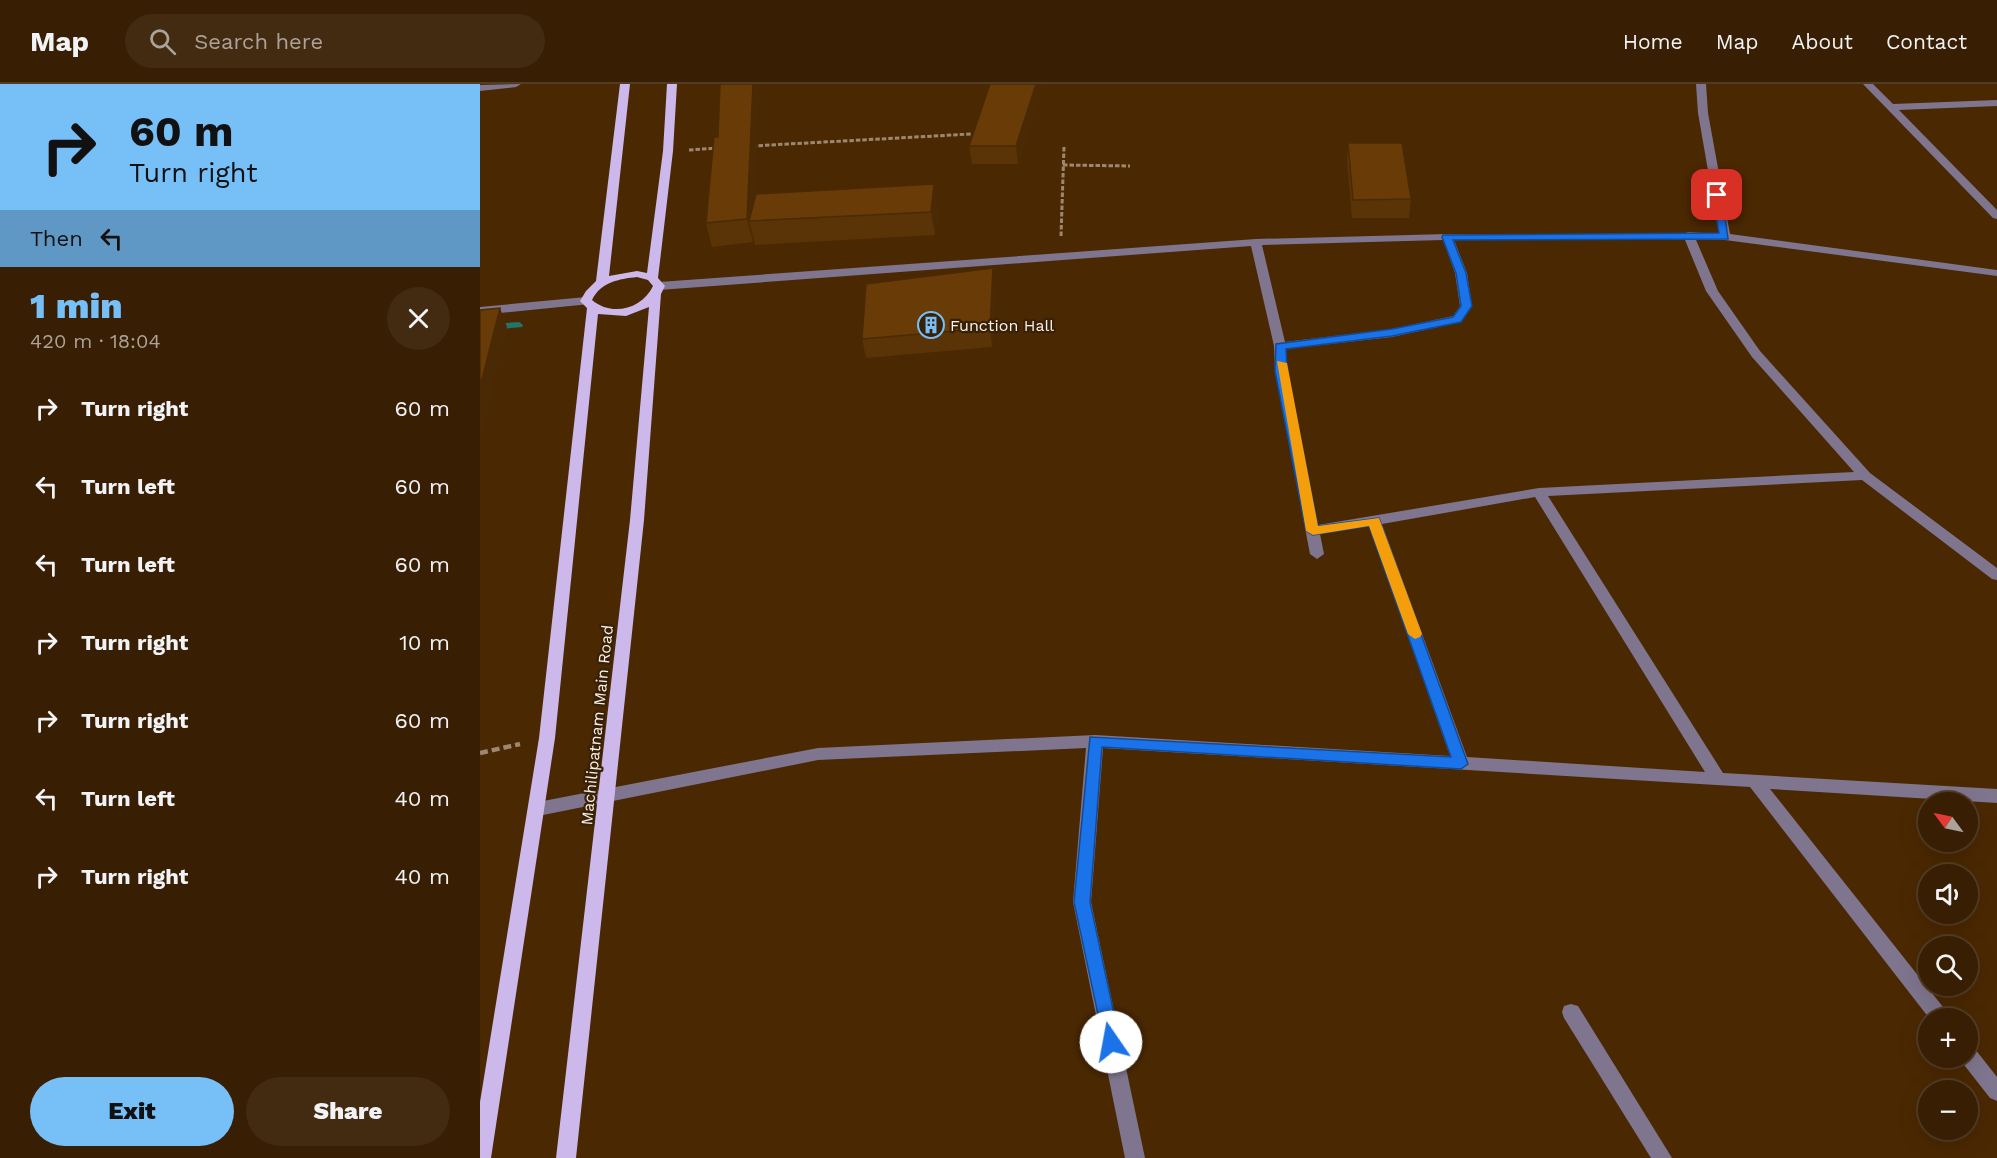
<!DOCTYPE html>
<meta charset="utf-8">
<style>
body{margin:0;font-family:"Work Sans",sans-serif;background:#432b11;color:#f1f3f6;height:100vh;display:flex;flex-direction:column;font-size:22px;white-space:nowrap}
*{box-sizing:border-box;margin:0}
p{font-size:20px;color:#aba299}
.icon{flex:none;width:33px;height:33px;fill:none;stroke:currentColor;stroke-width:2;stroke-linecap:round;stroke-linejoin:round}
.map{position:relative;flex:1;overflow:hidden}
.panel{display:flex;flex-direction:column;background:#381e02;width:480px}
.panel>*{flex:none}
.guide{background:#77bff7;color:#111;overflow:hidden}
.needle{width:39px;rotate:303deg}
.tools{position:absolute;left:1438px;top:708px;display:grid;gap:12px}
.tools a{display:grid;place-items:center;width:60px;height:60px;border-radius:50%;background:#381e02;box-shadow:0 6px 24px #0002,0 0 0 2px #523c24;font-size:30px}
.pin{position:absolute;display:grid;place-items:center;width:51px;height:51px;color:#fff;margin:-26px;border-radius:12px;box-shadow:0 3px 9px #0006}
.me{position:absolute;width:66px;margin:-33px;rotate:348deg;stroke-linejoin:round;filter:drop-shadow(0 0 4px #0008)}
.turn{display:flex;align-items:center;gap:21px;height:126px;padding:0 30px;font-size:27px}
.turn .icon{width:78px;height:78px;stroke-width:2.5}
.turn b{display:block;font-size:42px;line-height:51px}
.then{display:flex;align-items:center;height:57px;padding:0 30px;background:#0003;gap:12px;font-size:22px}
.round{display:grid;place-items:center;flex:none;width:63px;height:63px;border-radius:32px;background:#432b11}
.summary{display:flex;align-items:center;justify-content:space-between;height:102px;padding:0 30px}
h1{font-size:36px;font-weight:800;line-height:45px;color:#77bff7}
.button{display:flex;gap:12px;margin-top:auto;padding:12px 30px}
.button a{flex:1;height:69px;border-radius:36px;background:#77bff7;color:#111;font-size:24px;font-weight:800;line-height:69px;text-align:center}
.button a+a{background:#432b11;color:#f1f3f6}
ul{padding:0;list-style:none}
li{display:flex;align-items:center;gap:18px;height:78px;padding:0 30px}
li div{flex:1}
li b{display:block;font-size:22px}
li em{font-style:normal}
header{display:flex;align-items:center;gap:36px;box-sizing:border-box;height:84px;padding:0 30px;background:#381e02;border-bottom:2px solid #523c24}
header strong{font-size:28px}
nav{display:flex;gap:33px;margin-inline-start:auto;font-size:21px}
.search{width:420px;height:54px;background:#432b11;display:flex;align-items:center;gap:15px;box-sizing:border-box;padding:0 21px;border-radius:33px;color:#aba299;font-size:22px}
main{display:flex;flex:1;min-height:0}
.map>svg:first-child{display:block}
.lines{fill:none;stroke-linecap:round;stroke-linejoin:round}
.stream{fill:#23756b;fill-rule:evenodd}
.path-far1{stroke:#9e876f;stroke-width:3;stroke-dasharray:4.5 2;stroke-linecap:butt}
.path{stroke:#9e876f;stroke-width:4.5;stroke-dasharray:8 4;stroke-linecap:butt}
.minor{fill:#7f758e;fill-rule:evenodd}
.major{fill:#ccb8eb;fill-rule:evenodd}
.wall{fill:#5a3406}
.shaded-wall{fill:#4a2a05}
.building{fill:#693c07;stroke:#4a2a05;stroke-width:1.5}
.route{fill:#1a73e8;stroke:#114b97;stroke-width:1.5}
.slow{fill:#f59e0b}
.labels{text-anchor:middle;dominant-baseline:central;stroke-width:4.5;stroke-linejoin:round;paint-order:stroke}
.poi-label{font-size:16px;fill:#fcf1e8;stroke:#392108;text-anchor:start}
.street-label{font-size:16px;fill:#fcf1e8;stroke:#392108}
</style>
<header>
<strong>Map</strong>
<div class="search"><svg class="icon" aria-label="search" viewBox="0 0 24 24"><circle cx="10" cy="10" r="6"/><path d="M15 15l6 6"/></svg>Search here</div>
<nav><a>Home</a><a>Map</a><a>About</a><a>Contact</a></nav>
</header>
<main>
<section class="panel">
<div class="guide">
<div class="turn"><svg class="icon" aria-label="right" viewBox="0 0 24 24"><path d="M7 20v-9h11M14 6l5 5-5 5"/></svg><div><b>60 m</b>Turn right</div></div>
<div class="then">Then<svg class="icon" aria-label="left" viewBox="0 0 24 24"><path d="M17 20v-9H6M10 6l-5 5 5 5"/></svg></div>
</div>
<div class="summary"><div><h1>1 min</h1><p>420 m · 18:04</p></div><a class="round"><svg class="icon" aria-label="close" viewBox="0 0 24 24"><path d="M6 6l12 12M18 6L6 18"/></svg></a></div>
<ul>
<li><svg class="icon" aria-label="right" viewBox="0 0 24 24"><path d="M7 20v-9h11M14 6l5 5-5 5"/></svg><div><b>Turn right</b></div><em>60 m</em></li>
<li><svg class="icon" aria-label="left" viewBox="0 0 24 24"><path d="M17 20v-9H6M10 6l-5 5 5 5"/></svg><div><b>Turn left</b></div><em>60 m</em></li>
<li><svg class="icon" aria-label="left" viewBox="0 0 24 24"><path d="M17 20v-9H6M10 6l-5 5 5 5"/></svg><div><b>Turn left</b></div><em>60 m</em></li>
<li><svg class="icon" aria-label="right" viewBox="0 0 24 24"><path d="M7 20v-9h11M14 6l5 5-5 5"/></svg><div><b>Turn right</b></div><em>10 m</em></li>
<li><svg class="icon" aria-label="right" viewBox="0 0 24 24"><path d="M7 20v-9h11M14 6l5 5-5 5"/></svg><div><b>Turn right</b></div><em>60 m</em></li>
<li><svg class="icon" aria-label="left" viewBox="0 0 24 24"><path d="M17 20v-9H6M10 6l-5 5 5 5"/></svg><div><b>Turn left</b></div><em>40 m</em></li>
<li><svg class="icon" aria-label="right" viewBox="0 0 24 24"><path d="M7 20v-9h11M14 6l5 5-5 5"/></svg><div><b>Turn right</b></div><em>40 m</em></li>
</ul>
<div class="button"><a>Exit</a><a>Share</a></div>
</section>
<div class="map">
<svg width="1517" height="1074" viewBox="0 0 1517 1074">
<rect width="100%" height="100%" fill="#4a2802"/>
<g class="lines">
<path class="stream" d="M 39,238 L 43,241 L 42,243 L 0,247 L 0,241 Z"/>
<g class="path-far1">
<path d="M 272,62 L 491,50"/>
<path d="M 209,66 L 238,64"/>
<path d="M 583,81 L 650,82"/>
<path d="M 581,152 L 584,63"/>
</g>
<path class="path" d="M 0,669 L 40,660"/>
<g class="minor">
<path d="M 41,0 L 36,3 L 0,7 L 0,1 Z"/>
<path d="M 1216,0 L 1226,0 L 1228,29 L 1250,150 L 1517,186 L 1517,192 L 1245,156 L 1216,156 L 1238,207 L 1280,267 L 1390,389 L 1517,484 L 1517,496 L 1512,495 L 1382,396 L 1068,412 L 1243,689 L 1517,705 L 1517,719 L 1290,705 L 1467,928 L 1469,934 L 1449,934 L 1270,703 L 623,664 L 611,818 L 665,1074 L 645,1074 L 593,818 L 606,664 L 338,676 L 58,732 L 52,730 L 50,725 L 52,720 L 58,718 L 338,664 L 615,651 L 970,672 L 889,442 L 840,450 L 844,470 L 837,475 L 830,470 L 795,287 L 794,262 L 771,162 L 179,206 L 173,202 L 179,198 L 776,155 L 967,150 L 1203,150 L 1208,148 L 1239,150 L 1218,29 ZM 963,156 L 975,189 L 980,222 L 973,232 L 912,245 L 805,258 L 782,161 ZM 974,156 L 1205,156 L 1226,207 L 1272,273 L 1374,388 L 1059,404 L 838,441 L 807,287 L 806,265 L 912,253 L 981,238 L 992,222 L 987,189 ZM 1055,413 L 1225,688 L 987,673 L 902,440 Z"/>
<path d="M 1383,0 L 1393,0 L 1413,20 L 1517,16 L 1517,22 L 1419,26 L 1517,126 L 1517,135 L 1513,134 Z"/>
<path d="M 106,213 L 110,214 L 110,220 L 0,231 L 0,223 Z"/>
<path d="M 1091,920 L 1098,922 L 1192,1074 L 1171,1074 L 1084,934 L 1082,928 L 1084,922 Z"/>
<path d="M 1488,962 L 1495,965 L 1517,993 L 1517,1017 L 1510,1014 L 1481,977 L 1480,974 L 1488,974 Z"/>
</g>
<path class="major" d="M 140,0 L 150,0 L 129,192 L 157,187 L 167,189 L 183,67 L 187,0 L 197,0 L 193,67 L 178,194 L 185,202 L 181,210 L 164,436 L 96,1074 L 76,1074 L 150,436 L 169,223 L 146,232 L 118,230 L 75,654 L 11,1074 L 0,1074 L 0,1018 L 59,654 L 107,224 L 100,217 L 106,207 L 116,197 ZM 157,193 L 168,196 L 173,202 C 162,225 132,233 112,216 C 121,198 139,195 157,193 Z"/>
</g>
<g class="wall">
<path d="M 510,0 L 563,0 L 538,80 L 492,80 L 489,62 Z"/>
<path d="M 868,59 L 931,115 L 929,134 L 872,134 L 867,77 Z"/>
<path d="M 274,117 L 458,124 L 455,151 L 275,161 L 273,152 L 273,158 L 232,163 L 226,139 Z"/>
<path d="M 515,203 L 512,263 L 386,274 L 382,255 Z"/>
</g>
<g class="shaded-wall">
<path d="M 273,0 L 279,0 L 274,137 L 269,137 L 273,152 L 273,158 L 267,135 Z"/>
<path d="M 556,0 L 563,0 L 538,80 L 536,62 Z"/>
<path d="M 454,100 L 458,124 L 455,151 L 451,128 Z"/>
<path d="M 513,184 L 515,203 L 512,263 L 510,244 Z"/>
<path d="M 20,224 L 27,243 L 0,357 L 0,303 Z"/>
</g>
<g class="building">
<path d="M 240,0 L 273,0 L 267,135 L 226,139 L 234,53 L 238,53 Z"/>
<path d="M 510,0 L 556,0 L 536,62 L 489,62 Z"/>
<path d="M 868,59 L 922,59 L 931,115 L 873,116 Z"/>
<path d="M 454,100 L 451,128 L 269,137 L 276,110 Z"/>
<path d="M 513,184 L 510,244 L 382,255 L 386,200 Z"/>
<path d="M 20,224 L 0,303 L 0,226 Z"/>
</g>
<path class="route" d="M 1237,108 L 1242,111 L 1248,155 L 973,156 L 986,189 L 992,222 L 981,238 L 912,252 L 806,265 L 807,287 L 838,442 L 899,434 L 988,680 L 981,685 L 622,663 L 610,818 L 640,958 L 638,963 L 631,965 L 625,963 L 594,818 L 610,653 L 971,673 L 889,442 L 833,451 L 826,447 L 795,287 L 796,260 L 912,245 L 973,233 L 981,222 L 976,189 L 962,153 L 963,151 L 1239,149 L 1232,111 Z"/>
<path class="slow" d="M 797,277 L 807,279 L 838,442 L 899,434 L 942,550 L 940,553 L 935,555 L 928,550 L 889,442 L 833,451 L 826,447 Z"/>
<defs>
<symbol id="building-ring" viewBox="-11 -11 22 22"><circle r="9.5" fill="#392108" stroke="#77bff7" stroke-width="1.5"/><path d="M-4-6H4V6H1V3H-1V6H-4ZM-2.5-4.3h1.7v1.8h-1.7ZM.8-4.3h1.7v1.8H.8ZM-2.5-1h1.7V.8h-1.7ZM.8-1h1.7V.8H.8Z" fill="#77bff7"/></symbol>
</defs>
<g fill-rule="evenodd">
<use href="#building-ring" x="436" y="226" width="30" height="30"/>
</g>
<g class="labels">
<g class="poi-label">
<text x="470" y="241">Function Hall</text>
</g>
<g class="street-label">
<text transform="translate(117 641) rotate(-84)">Machilipatnam Main Road</text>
</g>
</g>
</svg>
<div class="tools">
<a><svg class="needle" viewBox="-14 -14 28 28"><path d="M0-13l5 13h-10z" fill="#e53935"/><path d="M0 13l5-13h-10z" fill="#aba299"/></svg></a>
<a><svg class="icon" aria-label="sound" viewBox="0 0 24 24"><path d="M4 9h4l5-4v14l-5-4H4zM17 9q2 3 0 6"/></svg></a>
<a><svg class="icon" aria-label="search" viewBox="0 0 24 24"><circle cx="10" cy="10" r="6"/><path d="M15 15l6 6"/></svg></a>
<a>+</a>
<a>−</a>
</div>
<div class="pin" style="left:1237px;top:111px;background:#d93025"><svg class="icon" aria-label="arrive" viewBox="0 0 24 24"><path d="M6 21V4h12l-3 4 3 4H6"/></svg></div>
<svg class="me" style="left:631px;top:958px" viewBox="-20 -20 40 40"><circle r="19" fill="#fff"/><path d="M0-13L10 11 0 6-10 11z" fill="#1a73e8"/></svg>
</div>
</main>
